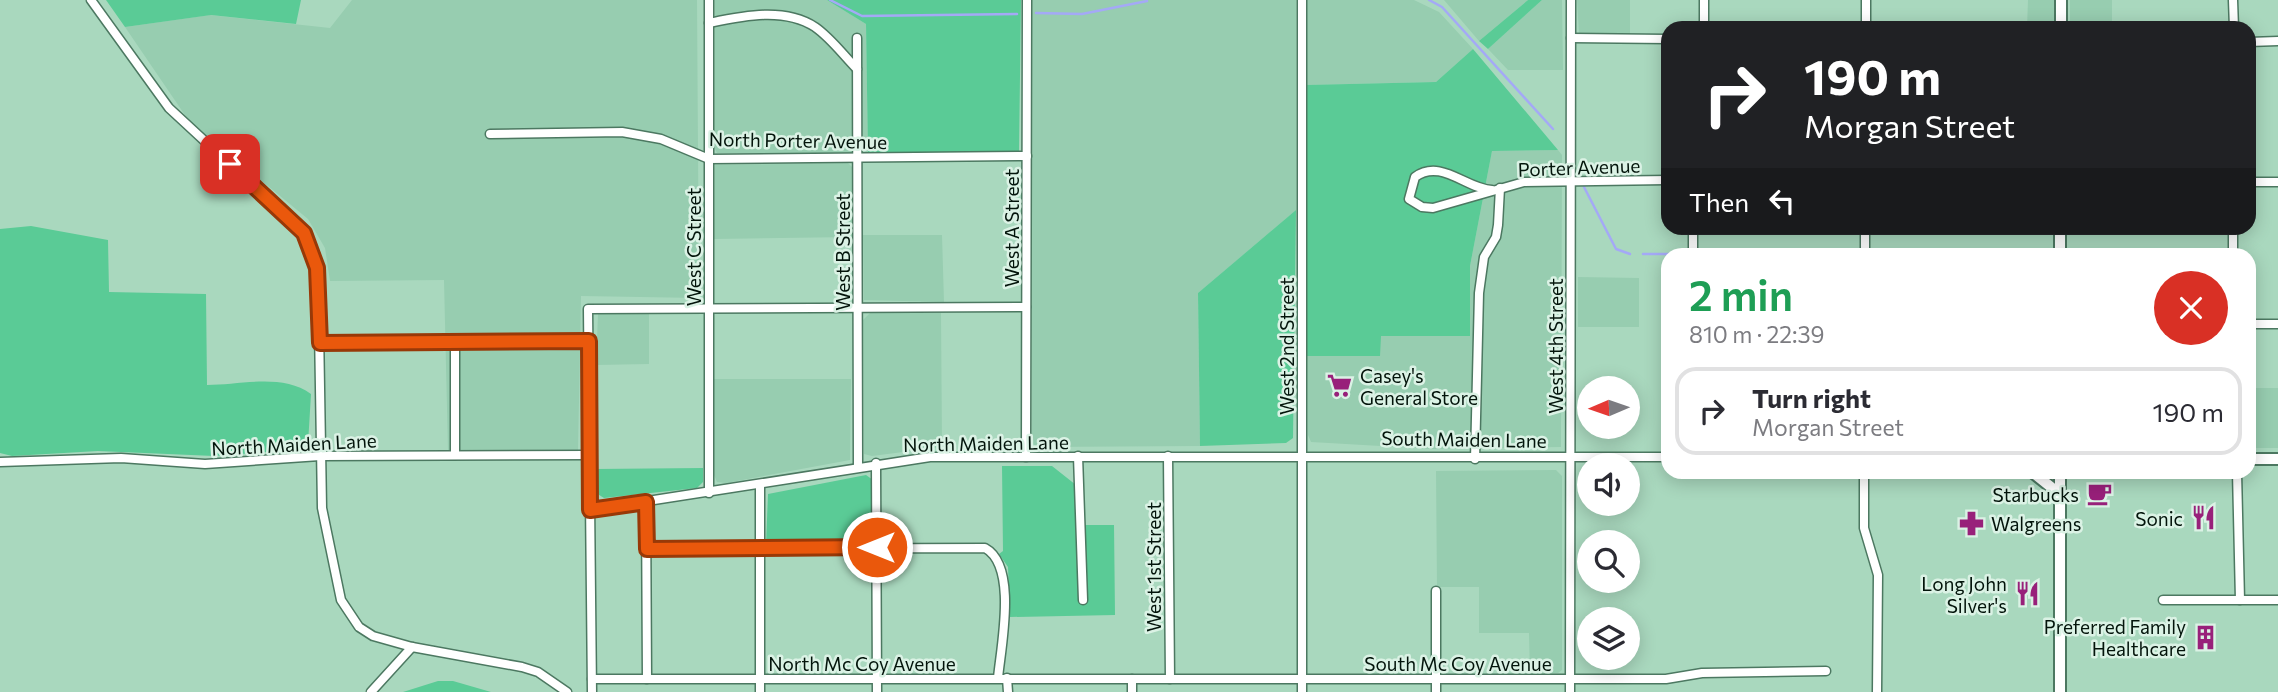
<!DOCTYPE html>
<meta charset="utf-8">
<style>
body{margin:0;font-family:Commissioner,sans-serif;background:#f7f7f7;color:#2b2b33;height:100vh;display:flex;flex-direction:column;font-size:26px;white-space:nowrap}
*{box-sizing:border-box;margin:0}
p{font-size:23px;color:#7c7c81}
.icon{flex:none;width:38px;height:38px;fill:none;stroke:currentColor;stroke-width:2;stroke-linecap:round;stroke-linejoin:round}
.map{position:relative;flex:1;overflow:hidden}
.sheet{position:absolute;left:1661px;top:248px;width:595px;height:231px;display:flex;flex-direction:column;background:#fff;border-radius:21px;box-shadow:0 4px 18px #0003}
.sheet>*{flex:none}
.hud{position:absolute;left:1661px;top:21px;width:595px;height:214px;border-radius:21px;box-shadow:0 4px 18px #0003;background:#202124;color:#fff;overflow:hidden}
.needle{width:46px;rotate:268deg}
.fabs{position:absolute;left:1577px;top:376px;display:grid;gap:14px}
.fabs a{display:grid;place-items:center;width:63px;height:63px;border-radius:50%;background:#fff;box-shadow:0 4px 18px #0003;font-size:35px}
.pin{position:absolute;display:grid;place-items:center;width:60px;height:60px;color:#fff;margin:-30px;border-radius:14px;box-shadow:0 4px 10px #0006}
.me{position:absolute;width:77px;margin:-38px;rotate:270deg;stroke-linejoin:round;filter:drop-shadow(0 0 5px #0008)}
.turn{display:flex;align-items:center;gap:24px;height:147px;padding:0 28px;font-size:32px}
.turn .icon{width:91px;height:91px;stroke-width:2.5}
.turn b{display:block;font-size:49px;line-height:60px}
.then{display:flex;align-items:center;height:66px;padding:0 28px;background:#0003;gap:14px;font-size:26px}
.round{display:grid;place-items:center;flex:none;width:74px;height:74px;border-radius:37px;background:#f7f7f7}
.summary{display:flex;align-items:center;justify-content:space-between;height:119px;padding:0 28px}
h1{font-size:42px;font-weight:600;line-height:52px;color:#1e9e55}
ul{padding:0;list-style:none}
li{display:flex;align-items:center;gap:21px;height:88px;margin:0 14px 10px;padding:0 14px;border:4px solid #e1e1e2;border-radius:21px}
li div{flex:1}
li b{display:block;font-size:26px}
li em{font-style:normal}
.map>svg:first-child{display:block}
.built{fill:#97cdb0}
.green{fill:#5acb96}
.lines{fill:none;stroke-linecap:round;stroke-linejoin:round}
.stream{stroke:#a4a9f6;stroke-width:2.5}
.minor-casing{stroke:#4c7861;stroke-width:11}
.major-casing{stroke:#4c7861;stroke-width:14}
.minor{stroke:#fff;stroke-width:8}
.major{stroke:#fff;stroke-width:10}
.route-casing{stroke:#983908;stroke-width:18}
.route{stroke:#ea580c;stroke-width:12}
.labels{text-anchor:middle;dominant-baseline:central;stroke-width:5;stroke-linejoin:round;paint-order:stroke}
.street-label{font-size:19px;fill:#03140b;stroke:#dbf2e5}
.poi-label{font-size:19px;fill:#03140b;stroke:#dbf2e5;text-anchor:end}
</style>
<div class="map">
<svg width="2278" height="692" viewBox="0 0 2278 692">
<rect width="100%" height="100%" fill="#a9d8be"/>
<g class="built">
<path d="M 352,0 L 697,0 L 699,298 L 581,296 L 578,452 L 448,451 L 444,280 L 330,281 L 325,248 L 308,219 L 189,121 L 125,27 L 210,15 L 330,28 Z"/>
<path d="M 715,0 L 827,0 L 866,24 L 868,153 L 717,153 L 714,147 Z"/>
<path d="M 1032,0 L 1296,0 L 1296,210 L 1198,293 L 1200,446 L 1040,447 L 1032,444 Z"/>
<path d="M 1306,0 L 1414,0 L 1439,12 L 1473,49 L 1436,82 L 1306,85 Z"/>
<path d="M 1444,0 L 1528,0 L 1479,41 Z"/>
<path d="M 1542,0 L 1562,0 L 1563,70 L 1508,70 L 1488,49 Z"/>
<path d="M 1577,0 L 1630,0 L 1630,34 L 1579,34 Z"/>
<path d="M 2028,0 L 2054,0 L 2054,28 L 2027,28 Z"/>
<rect x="2070" y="0" width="42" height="28"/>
<path d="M 1558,150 L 1562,155 L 1561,447 L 1433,449 L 1311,442 L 1308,435 L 1307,356 L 1380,356 L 1380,336 L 1470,336 L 1470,266 L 1492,151 Z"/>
<path d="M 848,163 L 853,168 L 852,237 L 714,239 L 715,165 Z"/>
<path d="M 863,235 L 942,235 L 944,302 L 864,300 Z"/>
<path d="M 1764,251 L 1860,252 L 1860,255 L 1763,255 Z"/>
<path d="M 1578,277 L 1639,278 L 1639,327 L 1578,327 Z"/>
<path d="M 649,312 L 649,364 L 596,365 L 598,314 Z"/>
<path d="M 870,313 L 941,313 L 942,447 L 872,456 L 864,454 L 863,320 Z"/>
<path d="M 714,379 L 851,379 L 850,460 L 726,483 L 717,482 L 714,475 Z"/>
<rect x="2249" y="388" width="29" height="60"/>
<path d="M 1556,470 L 1562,476 L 1562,670 L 1558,673 L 1530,674 L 1529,633 L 1479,633 L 1479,587 L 1437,587 L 1436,471 Z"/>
</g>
<g class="green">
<path d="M 106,0 L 301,0 L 296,24 L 211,15 L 125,27 Z"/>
<path d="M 827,0 L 1021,0 L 1019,152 L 868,153 L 866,24 Z"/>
<path d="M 1528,0 L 1542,0 L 1488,49 L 1479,41 Z"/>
<path d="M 1473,49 L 1558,150 L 1492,151 L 1470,266 L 1470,336 L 1381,336 L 1380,356 L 1307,356 L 1306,85 L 1436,82 Z"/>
<path d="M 1296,210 L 1293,438 L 1286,443 L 1200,446 L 1198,293 Z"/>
<path d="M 31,226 L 108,240 L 109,292 L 206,294 L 207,385 C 240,385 282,373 311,394 L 308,444 L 293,450 L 214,456 L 98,451 L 12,456 L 0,453 L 0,229 Z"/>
<path d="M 1002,466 L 1052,466 L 1076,485 L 1083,525 L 1114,525 L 1115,615 L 1010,617 L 1008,567 L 999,554 L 1003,551 Z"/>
<path d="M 703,468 L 703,482 L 697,488 L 604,498 L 596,493 L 595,469 Z"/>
<path d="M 866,475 L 873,480 L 872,542 L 766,545 L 768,494 Z"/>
<path d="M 438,681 L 453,681 L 491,692 L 403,692 Z"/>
</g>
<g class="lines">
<g class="stream">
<path d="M 830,0 L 862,16 L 1017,14"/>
<path d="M 1429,0 L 1442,7 L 1553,129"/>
<path d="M 1036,13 L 1082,14 L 1147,1"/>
<path d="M 1584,187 L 1616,249 L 1630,254"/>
<path d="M 1700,253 L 1775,252 L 1797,256"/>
<path d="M 1643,254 L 1687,254"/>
</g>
<defs>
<g id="minor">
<path d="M 91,0 L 169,108 L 304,233 L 318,268 L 322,508 L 341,600 L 359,627 L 373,636 L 412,647 L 522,667 L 538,672 L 567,692"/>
<path d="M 1302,0 L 1302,692"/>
<path d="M 2233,0 L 2234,28"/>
<path d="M 709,23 C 743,16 784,7 815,27 C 831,38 844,56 857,69"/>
<path d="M 1704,28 L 1704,0"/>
<path d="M 1866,28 L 1866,0"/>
<path d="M 857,38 L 858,466"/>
<path d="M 1571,38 L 1668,39"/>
<path d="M 2249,42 L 2278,41"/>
<path d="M 490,134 L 622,132 L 661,139 L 709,159 L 1027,156"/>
<path d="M 2249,182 L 2278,182"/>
<path d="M 1492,190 C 1466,189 1441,158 1415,177 L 1409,199 L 1422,207 L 1433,208 L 1524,182 L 1668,180"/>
<path d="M 2233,228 L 2233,256"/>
<path d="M 1693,256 L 1693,228"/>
<path d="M 1865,256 L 1865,228"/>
<path d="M 2249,324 L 2278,324"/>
<path d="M 320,343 L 589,341"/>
<path d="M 455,455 L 455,342"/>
<path d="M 1078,456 L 1083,600"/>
<path d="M 1168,456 L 1170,679"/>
<path d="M 1026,457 L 1027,0"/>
<path d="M 1475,459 L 1479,293 L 1484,257 L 1496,237 L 1498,225 L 1500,188"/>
<path d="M 0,462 L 121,458 L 205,464 L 320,456 L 590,455"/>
<path d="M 876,463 L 877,692"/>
<path d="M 1864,472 L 1864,528 L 1878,575 L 1877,692"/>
<path d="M 2237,472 L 2240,600"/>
<path d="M 709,493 L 709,0"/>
<path d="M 646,501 L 647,679"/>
<path d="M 590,510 L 930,457 L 1668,457"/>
<path d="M 647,549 L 985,548 C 1018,566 1001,646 998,678"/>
<path d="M 2163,600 L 2278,600"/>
<path d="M 1007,678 L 1008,692"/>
<path d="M 592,679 L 1666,679 L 1702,673 L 1826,671"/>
<path d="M 1132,679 L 1132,692"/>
<path d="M 371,692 L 412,647"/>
<path d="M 592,692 L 588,309 L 1026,307"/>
<path d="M 760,692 L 760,486"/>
<path d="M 1436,692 L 1436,591"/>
<path d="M 1570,692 L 1571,0"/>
</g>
<g id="major">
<path d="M 2061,0 L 2061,28"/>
<path d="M 2060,256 L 2060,228"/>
<path d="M 2249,459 L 2278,459"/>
<path d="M 2032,472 L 2051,487 L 2059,500"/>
<path d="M 2060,472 L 2060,692"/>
</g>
</defs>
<use href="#minor" class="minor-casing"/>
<use href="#major" class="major-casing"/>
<use href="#minor" class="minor"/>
<use href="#major" class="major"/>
</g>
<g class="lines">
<defs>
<path id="route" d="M 230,164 L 304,233 L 317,268 L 320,343 L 589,341 L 590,510 L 646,502 L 647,549 L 877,547"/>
</defs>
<use href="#route" class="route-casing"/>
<use href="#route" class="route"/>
</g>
<defs>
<symbol id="supermarket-bare" viewBox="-9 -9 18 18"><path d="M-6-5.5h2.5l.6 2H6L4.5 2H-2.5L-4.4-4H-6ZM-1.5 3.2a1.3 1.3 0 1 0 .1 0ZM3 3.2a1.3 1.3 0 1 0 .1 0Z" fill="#98207a" stroke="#dbf2e5" stroke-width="2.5" paint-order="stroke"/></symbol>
<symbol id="cafe-bare" viewBox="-9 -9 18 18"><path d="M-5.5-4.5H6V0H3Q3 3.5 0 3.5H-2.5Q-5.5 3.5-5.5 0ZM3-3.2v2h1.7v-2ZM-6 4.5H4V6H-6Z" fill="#98207a" stroke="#dbf2e5" stroke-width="2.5" paint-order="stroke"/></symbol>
<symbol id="restaurant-bare" viewBox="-9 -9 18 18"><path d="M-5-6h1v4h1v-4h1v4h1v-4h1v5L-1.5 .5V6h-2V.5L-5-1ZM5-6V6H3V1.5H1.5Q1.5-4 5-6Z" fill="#98207a" stroke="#dbf2e5" stroke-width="2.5" paint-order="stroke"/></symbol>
<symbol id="pharmacy-bare" viewBox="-9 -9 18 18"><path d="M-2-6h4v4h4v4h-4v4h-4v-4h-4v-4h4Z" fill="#98207a" stroke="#dbf2e5" stroke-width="2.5" paint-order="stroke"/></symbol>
<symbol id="building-bare" viewBox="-9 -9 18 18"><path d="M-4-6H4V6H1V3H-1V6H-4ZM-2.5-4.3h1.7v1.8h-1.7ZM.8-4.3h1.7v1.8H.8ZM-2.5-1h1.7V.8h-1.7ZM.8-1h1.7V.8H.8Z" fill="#98207a" stroke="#dbf2e5" stroke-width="2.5" paint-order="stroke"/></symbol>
</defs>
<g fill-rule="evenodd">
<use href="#supermarket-bare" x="1322" y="368" width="35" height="35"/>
<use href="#cafe-bare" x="2082" y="476" width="35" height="35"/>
<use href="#restaurant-bare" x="2186" y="500" width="35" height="35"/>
<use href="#pharmacy-bare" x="1954" y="506" width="35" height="35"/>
<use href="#restaurant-bare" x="2010" y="576" width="35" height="35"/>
<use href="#building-bare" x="2188" y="620" width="35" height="35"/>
</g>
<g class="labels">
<g class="street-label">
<text transform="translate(798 140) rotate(1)">North Porter Avenue</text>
<text transform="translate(1579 167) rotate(-2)">Porter Avenue</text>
<text transform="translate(1011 228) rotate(-90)">West A Street</text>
<text transform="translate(693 247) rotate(-90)">West C Street</text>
<text transform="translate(842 252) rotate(-90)">West B Street</text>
<text transform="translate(1286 346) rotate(-90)">West 2nd Street</text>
<text transform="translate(1555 346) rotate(-90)">West 4th Street</text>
<text transform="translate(1464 439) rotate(1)">South Maiden Lane</text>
<text transform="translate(986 443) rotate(-1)">North Maiden Lane</text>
<text transform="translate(294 444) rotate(-3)">North Maiden Lane</text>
<text transform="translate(1153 567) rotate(-90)">West 1st Street</text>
<text x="862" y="663">North Mc Coy Avenue</text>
<text x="1458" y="663">South Mc Coy Avenue</text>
</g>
<g class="poi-label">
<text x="1360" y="375" text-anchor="start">Casey's<tspan x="1360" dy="22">General Store</tspan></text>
<text x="2079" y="494">Starbucks</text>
<text x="2183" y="518">Sonic</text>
<text x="1991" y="523" text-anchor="start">Walgreens</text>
<text x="2007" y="583">Long John<tspan x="2007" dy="22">Silver's</tspan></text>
<text x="2186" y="626">Preferred Family<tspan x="2186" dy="22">Healthcare</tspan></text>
</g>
</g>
</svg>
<div class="fabs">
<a><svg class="needle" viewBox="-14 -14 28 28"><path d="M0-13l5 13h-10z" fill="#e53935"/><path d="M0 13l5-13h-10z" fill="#7c7c81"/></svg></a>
<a><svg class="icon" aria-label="sound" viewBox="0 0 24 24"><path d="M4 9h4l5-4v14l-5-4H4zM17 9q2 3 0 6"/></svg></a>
<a><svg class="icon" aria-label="search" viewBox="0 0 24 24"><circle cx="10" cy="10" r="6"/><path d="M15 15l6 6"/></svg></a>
<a><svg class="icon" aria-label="layers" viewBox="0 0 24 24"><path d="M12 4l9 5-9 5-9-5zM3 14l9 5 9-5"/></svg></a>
</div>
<div class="pin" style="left:230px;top:164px;background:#d93025"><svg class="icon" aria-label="arrive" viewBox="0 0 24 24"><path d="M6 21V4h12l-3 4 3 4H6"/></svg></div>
<svg class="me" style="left:877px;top:547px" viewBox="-20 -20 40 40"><circle r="17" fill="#ea580c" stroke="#fff" stroke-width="3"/><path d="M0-11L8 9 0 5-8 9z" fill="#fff"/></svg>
<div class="hud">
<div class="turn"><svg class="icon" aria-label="right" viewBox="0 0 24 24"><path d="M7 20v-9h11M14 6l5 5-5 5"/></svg><div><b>190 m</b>Morgan Street</div></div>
<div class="then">Then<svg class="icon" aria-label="left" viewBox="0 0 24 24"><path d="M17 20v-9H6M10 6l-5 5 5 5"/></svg></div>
</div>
<section class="sheet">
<div class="summary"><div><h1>2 min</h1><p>810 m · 22:39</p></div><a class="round" style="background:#d93025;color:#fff"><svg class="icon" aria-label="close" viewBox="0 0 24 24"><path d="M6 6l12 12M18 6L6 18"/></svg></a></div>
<ul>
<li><svg class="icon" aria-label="right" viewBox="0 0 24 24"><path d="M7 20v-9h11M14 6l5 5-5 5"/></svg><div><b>Turn right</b><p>Morgan Street</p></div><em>190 m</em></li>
</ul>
</section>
</div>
